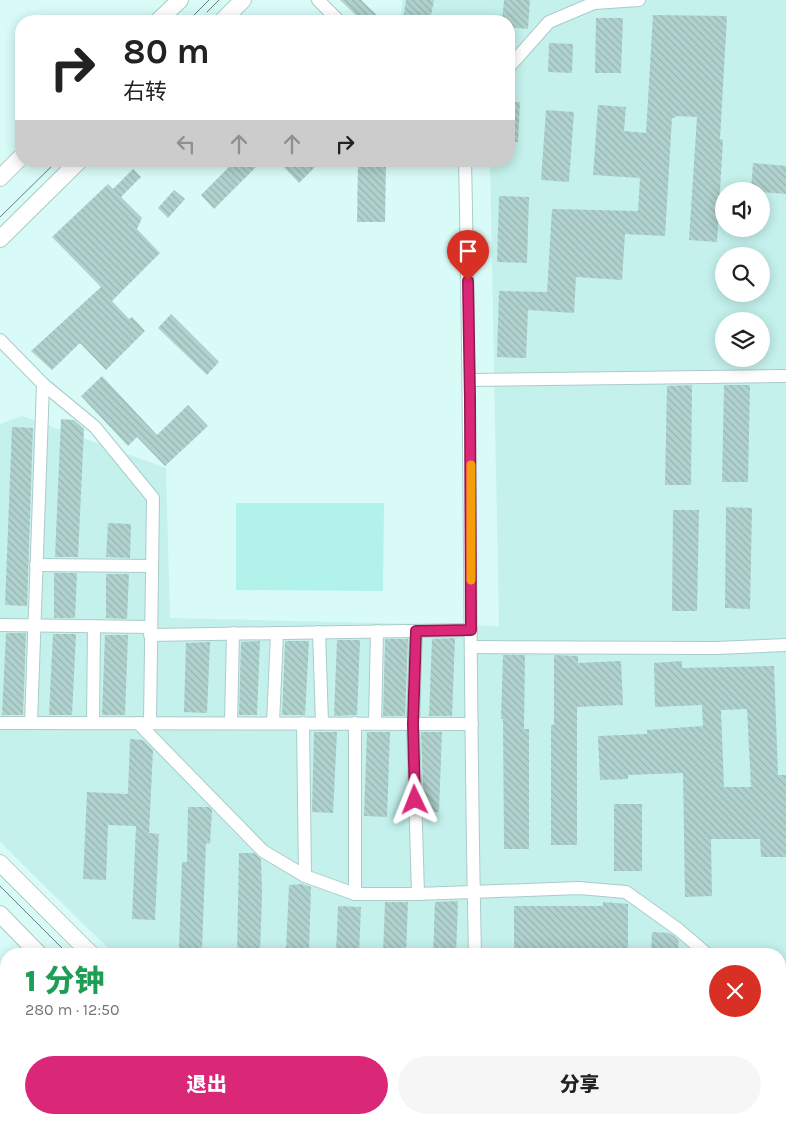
<!DOCTYPE html>
<html lang="zh">
<meta charset="utf-8">
<style>
body{margin:0;font-family:Karla,"Noto Sans SC",sans-serif;background:#f6f6f6;color:#222;height:100vh;display:flex;flex-direction:column;font-size:19px;white-space:nowrap}
*{box-sizing:border-box;margin:0}
p{font-size:16px;color:#767676}
.icon{flex:none;width:28px;height:28px;fill:none;stroke:currentColor;stroke-width:2;stroke-linecap:round;stroke-linejoin:round}
.map{position:relative;flex:1;overflow:hidden}
.sheet{position:absolute;left:0px;top:948px;width:786px;height:176px;display:flex;flex-direction:column;background:#fff;border-radius:20px 20px 0 0;box-shadow:0 2px 12px #0003}
.sheet>*{flex:none}
.guide{position:absolute;left:15px;top:15px;width:500px;height:152px;border-radius:20px;box-shadow:0 2px 12px #0003;background:#fff;color:#222;overflow:hidden}
.buttons{position:absolute;left:715px;top:182px;display:grid;gap:10px}
.buttons a{display:grid;place-items:center;width:55px;height:55px;border-radius:50%;background:#fff;box-shadow:0 2px 12px #0003;font-size:25px}
.pin{position:absolute;display:grid;place-items:center;width:42px;height:42px;color:#fff;margin:-51px -21px;border-radius:50% 50% 50% 0;rotate:-45deg;box-shadow:0 0 5px #0007}
.pin .icon{rotate:45deg}
.me{position:absolute;width:55px;margin:-28px;rotate:358deg;stroke-linejoin:round;filter:drop-shadow(0 0 4px #0008)}
.turn{display:flex;align-items:center;gap:18px;height:105px;padding:0 25px;font-size:22px}
.turn .icon{width:65px;height:65px;stroke-width:2.5}
.turn b{display:block;font-size:35px;line-height:42px}
.lanes{display:flex;align-items:center;height:48px;padding:0 25px;background:#0003;justify-content:center;gap:25px;direction:ltr}
.lanes .off{opacity:.35}
.round{display:grid;place-items:center;flex:none;width:52px;height:52px;border-radius:26px;background:#f6f6f6}
.summary{display:flex;align-items:center;justify-content:space-between;height:85px;padding:0 25px}
h1{font-size:30px;font-weight:800;line-height:38px;color:#1e9e55}
.cta{display:flex;gap:10px;margin-top:auto;padding:10px 25px}
.cta a{flex:1;height:58px;border-radius:30px;background:#db2777;color:#fff;font-size:20px;font-weight:800;line-height:58px;text-align:center}
.cta a+a{background:#f6f6f6;color:#222}
.map>svg:first-child{display:block}
.built{fill:#c4f1ec;fill-rule:evenodd}
.green{fill:#b1f2eb}
.building{fill:url(#building-back-hatch);fill-rule:evenodd}
.lines{fill:none;stroke-linecap:round;stroke-linejoin:round}
.street-casing{stroke:#aaccc9;stroke-width:14}
.secondary-casing{stroke:#aaccc9;stroke-width:18}
.street{stroke:#fff;stroke-width:12}
.secondary{stroke:#fff;stroke-width:16}
.tram{stroke:#667d7b;stroke-width:1}
.route-casing{stroke:#8e194d;stroke-width:12}
.route{stroke:#db2777;stroke-width:9}
.slow{stroke:#f59e0b;stroke-width:9}
</style>
<div class="map">
<svg width="786" height="1123" viewBox="0 0 786 1123">
<defs>
<pattern id="building-back-hatch" width="6" height="6" patternUnits="userSpaceOnUse" patternTransform="scale(1.25)"><rect width="6" height="6" fill="#b0d2ce"/><path d="M-1 5l2 2M0 0l6 6M5-1l2 2" fill="none" stroke="#96b4b0"/></pattern>
</defs>
<rect width="100%" height="100%" fill="#d8fbf7"/>
<path class="built" d="M 402,0 L 786,0 L 786,1123 L 286,1123 L 280,1118 L 780,1118 L 780,954 L 114,954 L 0,842 L 0,424 L 22,416 L 166,468 L 170,618 L 499,626 L 490,161 L 509,161 L 509,21 L 401,21 ZM 724,191 L 761,191 L 761,229 L 724,229 ZM 724,256 L 761,256 L 761,294 L 724,294 ZM 724,321 L 761,321 L 761,359 L 724,359 Z"/>
<path class="green" d="M 236,503 L 384,503 L 383,591 L 236,590 Z"/>
<g class="building">
<path d="M 340,0 L 361,0 L 383,21 L 362,21 Z"/>
<path d="M 406,0 L 434,0 L 430,21 L 403,21 Z"/>
<path d="M 504,0 L 530,0 L 528,29 L 509,27 L 509,21 L 502,21 Z"/>
<path d="M 653,15 L 727,16 L 720,139 L 723,140 L 717,242 L 689,240 L 697,117 L 675,116 L 675,118 L 672,118 L 665,236 L 625,234 L 622,280 L 576,277 L 574,313 L 528,310 L 526,358 L 497,357 L 499,291 L 547,292 L 552,209 L 638,211 L 640,178 L 593,175 L 598,105 L 626,107 L 624,131 L 646,133 Z"/>
<path d="M 596,18 L 623,18 L 621,73 L 595,73 Z"/>
<path d="M 549,43 L 573,44 L 572,73 L 548,72 Z"/>
<path d="M 509,102 L 520,102 L 518,142 L 509,142 Z"/>
<path d="M 546,110 L 574,112 L 569,182 L 541,180 Z"/>
<path d="M 235,161 L 262,161 L 214,209 L 201,195 Z"/>
<path d="M 278,161 L 321,161 L 299,183 Z"/>
<path d="M 358,161 L 386,161 L 385,222 L 357,222 Z"/>
<path d="M 753,163 L 786,166 L 786,194 L 751,191 Z"/>
<path d="M 133,169 L 141,177 L 121,197 L 142,218 L 137,229 L 160,253 L 112,301 L 129,319 L 132,317 L 145,331 L 106,370 L 80,343 L 52,370 L 31,351 L 101,287 L 52,237 L 108,184 L 113,189 Z"/>
<path d="M 174,190 L 185,199 L 168,218 L 158,208 Z"/>
<path d="M 499,196 L 529,197 L 527,263 L 497,262 Z"/>
<path d="M 171,314 L 219,362 L 207,375 L 158,328 Z"/>
<path d="M 102,376 L 157,435 L 188,405 L 208,426 L 165,466 L 137,437 L 128,446 L 81,396 Z"/>
<path d="M 692,385 L 691,485 L 665,485 L 667,386 Z"/>
<path d="M 724,385 L 750,385 L 748,482 L 722,482 Z"/>
<path d="M 61,419 L 74,420 L 84,429 L 78,557 L 55,557 Z"/>
<path d="M 12,427 L 33,428 L 27,606 L 5,605 Z"/>
<path d="M 726,507 L 752,508 L 750,609 L 725,608 Z"/>
<path d="M 673,510 L 699,510 L 697,611 L 672,611 Z"/>
<path d="M 108,523 L 131,524 L 130,558 L 106,557 Z"/>
<path d="M 54,573 L 77,573 L 75,618 L 54,618 Z"/>
<path d="M 106,574 L 129,574 L 127,619 L 106,618 Z"/>
<path d="M 6,633 L 26,633 L 23,715 L 2,715 Z"/>
<path d="M 53,634 L 76,634 L 72,715 L 49,715 Z"/>
<path d="M 105,635 L 128,635 L 125,715 L 102,715 Z"/>
<path d="M 455,638 L 452,716 L 429,716 L 432,639 Z"/>
<path d="M 385,639 L 408,639 L 405,716 L 383,716 Z"/>
<path d="M 337,640 L 360,640 L 357,715 L 334,716 Z"/>
<path d="M 260,641 L 257,715 L 239,715 L 241,642 Z"/>
<path d="M 285,641 L 309,641 L 305,715 L 282,715 Z"/>
<path d="M 210,642 L 207,713 L 184,712 L 186,643 Z"/>
<path d="M 503,655 L 525,655 L 524,729 L 529,729 L 529,849 L 504,849 L 503,719 L 501,719 Z"/>
<path d="M 554,655 L 578,656 L 578,663 L 621,661 L 623,705 L 577,707 L 577,845 L 551,845 L 551,725 L 554,725 Z"/>
<path d="M 682,661 L 682,668 L 774,666 L 778,775 L 786,775 L 786,857 L 761,857 L 760,839 L 711,839 L 712,896 L 685,897 L 683,773 L 628,775 L 628,779 L 600,780 L 598,736 L 647,734 L 647,730 L 703,726 L 702,705 L 655,707 L 654,663 ZM 747,709 L 751,787 L 724,787 L 721,710 Z"/>
<path d="M 314,732 L 337,732 L 333,813 L 312,812 Z"/>
<path d="M 367,732 L 390,732 L 387,817 L 364,816 Z"/>
<path d="M 421,732 L 442,732 L 439,812 L 424,811 Z"/>
<path d="M 130,739 L 143,740 L 153,750 L 149,833 L 159,834 L 155,920 L 132,919 L 136,826 L 108,825 L 106,880 L 83,879 L 87,792 L 128,794 Z"/>
<rect x="614" y="804" width="28" height="67"/>
<path d="M 188,807 L 209,807 L 212,810 L 210,844 L 206,843 L 202,949 L 179,948 L 182,862 L 187,862 Z"/>
<path d="M 239,853 L 254,853 L 261,859 L 262,893 L 260,954 L 237,954 Z"/>
<path d="M 302,884 L 311,887 L 309,950 L 286,949 L 289,885 Z"/>
<path d="M 458,901 L 456,954 L 433,954 L 435,902 Z"/>
<path d="M 385,902 L 408,902 L 406,954 L 383,954 Z"/>
<path d="M 603,902 L 628,904 L 628,954 L 602,954 L 602,949 L 514,950 L 514,906 L 603,906 Z"/>
<path d="M 338,906 L 361,907 L 359,954 L 336,954 Z"/>
<path d="M 652,932 L 669,933 L 674,936 L 679,941 L 678,954 L 651,954 Z"/>
</g>
<g class="lines">
<defs>
<g id="street">
<path d="M 318,0 L 339,21"/>
<path d="M 509,67 L 549,22 L 594,3 L 639,0"/>
<path d="M 465,161 C 471,425 469,690 475,954"/>
<path d="M 0,340 L 43,384 L 95,427 L 153,498 L 150,723"/>
<path d="M 470,380 L 786,376"/>
<path d="M 36,565 L 152,566"/>
<path d="M 0,625 L 150,627"/>
<path d="M 416,631 L 413,724 L 418,894"/>
<path d="M 319,632 L 322,723"/>
<path d="M 150,635 L 471,630"/>
<path d="M 471,647 L 716,648 L 786,645"/>
<path d="M 0,723 L 472,724"/>
<path d="M 31,723 L 43,384"/>
<path d="M 93,723 L 94,626"/>
<path d="M 138,723 L 263,851 L 305,876 L 355,894 L 418,894 L 579,888 L 626,892 L 679,930 L 707,954"/>
<path d="M 231,723 L 233,633"/>
<path d="M 273,723 L 277,633"/>
<path d="M 303,723 L 305,876"/>
<path d="M 355,723 L 355,894"/>
<path d="M 375,723 L 377,631"/>
<path d="M 780,1018 L 786,1023"/>
<path d="M 444,1123 L 449,1118"/>
</g>
<g id="secondary">
<path d="M 158,21 L 180,0"/>
<path d="M 222,21 L 243,0"/>
<path d="M 0,178 L 21,157"/>
<path d="M 0,239 L 79,161"/>
<path d="M 0,863 L 91,954"/>
<path d="M 0,914 L 39,954"/>
<path d="M 202,1118 L 208,1123"/>
<path d="M 255,1118 L 261,1123"/>
</g>
</defs>
<use href="#street" class="street-casing"/>
<use href="#secondary" class="secondary-casing"/>
<use href="#street" class="street"/>
<use href="#secondary" class="secondary"/>
<g class="tram">
<path d="M 207,12 L 219,0"/>
<path d="M 188,21 L 209,0"/>
<path d="M 0,217 L 57,161"/>
<path d="M 0,886 L 68,954"/>
<path d="M 222,1118 L 228,1123"/>
</g>
</g>
<g class="lines">
<defs>
<path id="route" d="M 415,800 L 413,724 L 416,631 L 471,630 L 470,400 L 468,281"/>
</defs>
<use href="#route" class="route-casing"/>
<use href="#route" class="route"/>
<path class="slow" d="M 471,465 L 471,580"/>
</g>
</svg>
<div class="buttons">
<a><svg class="icon" aria-label="sound" viewBox="0 0 24 24"><path d="M4 9h4l5-4v14l-5-4H4zM17 9q2 3 0 6"/></svg></a>
<a><svg class="icon" aria-label="search" viewBox="0 0 24 24"><circle cx="10" cy="10" r="6"/><path d="M15 15l6 6"/></svg></a>
<a><svg class="icon" aria-label="layers" viewBox="0 0 24 24"><path d="M12 4l9 5-9 5-9-5zM3 14l9 5 9-5"/></svg></a>
</div>
<div class="pin" style="left:468px;top:281px;background:#d93025"><svg class="icon" aria-label="arrive" viewBox="0 0 24 24"><path d="M6 21V4h12l-3 4 3 4H6"/></svg></div>
<svg class="me" style="left:415px;top:800px" viewBox="-20 -20 40 40"><path d="M0-17L14 15 0 8-14 15z" fill="#db2777" stroke="#fff" stroke-width="4"/></svg>
<div class="guide">
<div class="turn"><svg class="icon" aria-label="right" viewBox="0 0 24 24"><path d="M7 20v-9h11M14 6l5 5-5 5"/></svg><div><b>80 m</b>右转</div></div>
<div class="lanes"><svg class="icon off" aria-label="left" viewBox="0 0 24 24"><path d="M17 20v-9H6M10 6l-5 5 5 5"/></svg><svg class="icon off" aria-label="ahead" viewBox="0 0 24 24"><path d="M12 20V5M6 11l6-6 6 6"/></svg><svg class="icon off" aria-label="ahead" viewBox="0 0 24 24"><path d="M12 20V5M6 11l6-6 6 6"/></svg><svg class="icon" aria-label="right" viewBox="0 0 24 24"><path d="M7 20v-9h11M14 6l5 5-5 5"/></svg></div>
</div>
<section class="sheet">
<div class="summary"><div><h1>1 分钟</h1><p>280 m · 12:50</p></div><a class="round" style="background:#d93025;color:#fff"><svg class="icon" aria-label="close" viewBox="0 0 24 24"><path d="M6 6l12 12M18 6L6 18"/></svg></a></div>
<div class="cta"><a>退出</a><a>分享</a></div>
</section>
</div>
